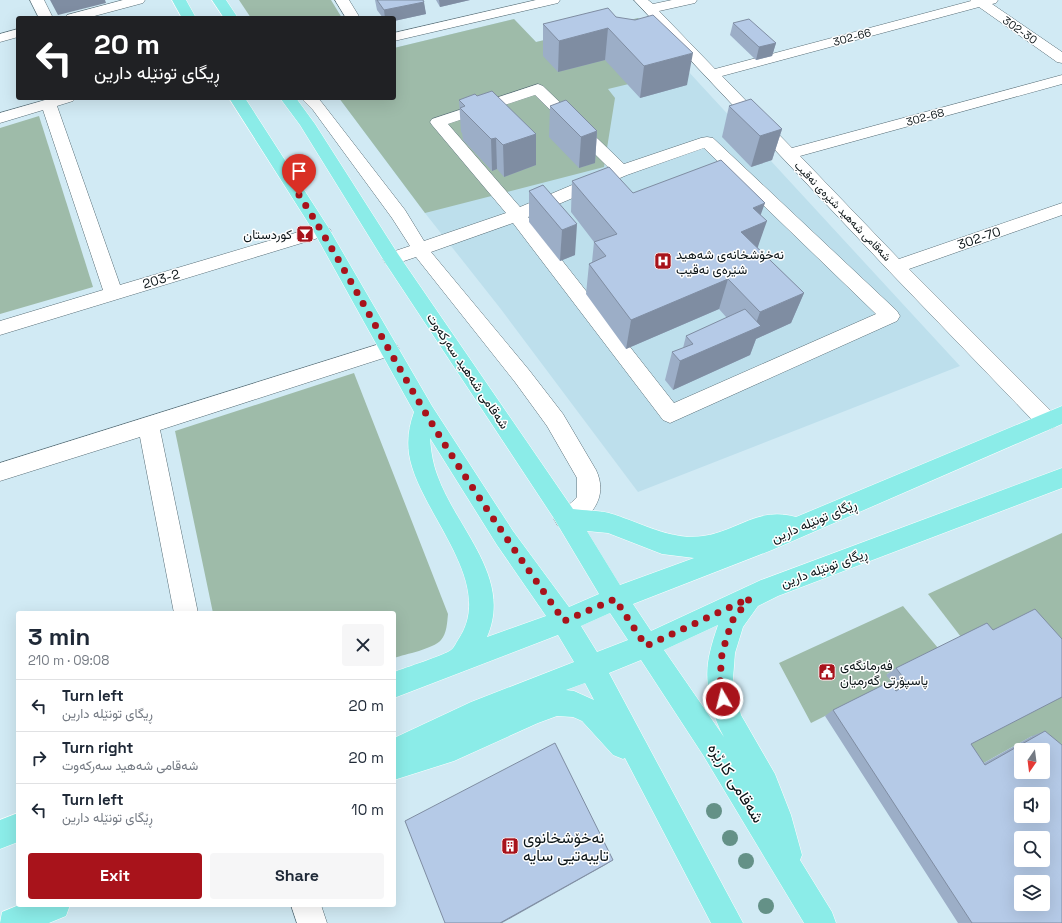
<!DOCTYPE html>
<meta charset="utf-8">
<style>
body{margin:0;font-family:"Space Grotesk",Vazirmatn,sans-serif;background:#f6f6f7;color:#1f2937;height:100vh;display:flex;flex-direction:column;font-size:15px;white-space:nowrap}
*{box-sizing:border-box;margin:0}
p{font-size:13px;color:#747a83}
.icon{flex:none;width:22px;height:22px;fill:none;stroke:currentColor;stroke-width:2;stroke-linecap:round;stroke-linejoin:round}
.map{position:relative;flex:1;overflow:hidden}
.details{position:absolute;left:16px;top:611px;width:380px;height:296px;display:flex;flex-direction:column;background:#fff;border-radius:4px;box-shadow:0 4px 16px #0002}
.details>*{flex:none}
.top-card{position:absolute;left:16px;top:16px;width:380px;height:84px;border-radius:4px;box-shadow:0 4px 16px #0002;background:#202124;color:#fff;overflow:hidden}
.needle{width:26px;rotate:194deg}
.tools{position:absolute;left:1014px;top:743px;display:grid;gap:8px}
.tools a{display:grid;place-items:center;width:36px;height:36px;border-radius:4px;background:#fff;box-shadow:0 4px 16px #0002;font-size:20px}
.pin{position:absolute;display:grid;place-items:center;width:34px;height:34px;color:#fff;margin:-41px -17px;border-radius:50% 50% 50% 0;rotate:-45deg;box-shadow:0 0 4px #0007}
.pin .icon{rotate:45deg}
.me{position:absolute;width:44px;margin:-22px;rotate:352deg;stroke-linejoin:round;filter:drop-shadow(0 0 3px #0008)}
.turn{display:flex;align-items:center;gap:14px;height:84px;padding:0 12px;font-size:18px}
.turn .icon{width:52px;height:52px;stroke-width:2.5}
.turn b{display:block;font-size:28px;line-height:34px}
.round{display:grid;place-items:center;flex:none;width:42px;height:42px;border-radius:4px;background:#f6f6f7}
.head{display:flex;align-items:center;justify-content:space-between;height:68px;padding:0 12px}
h1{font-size:24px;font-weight:700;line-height:30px}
.cta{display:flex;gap:8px;margin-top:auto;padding:8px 12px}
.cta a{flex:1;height:46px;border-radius:4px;background:#a8131b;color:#fff;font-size:16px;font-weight:700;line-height:46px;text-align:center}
.cta a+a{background:#f6f6f7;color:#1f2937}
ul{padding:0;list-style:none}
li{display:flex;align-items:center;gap:12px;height:52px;padding:0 12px;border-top:1px solid #e0e1e3}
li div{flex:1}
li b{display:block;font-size:15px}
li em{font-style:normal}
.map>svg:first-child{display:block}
.built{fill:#bddfec}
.green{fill:#9ebba9}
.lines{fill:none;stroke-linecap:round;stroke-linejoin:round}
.minor-casing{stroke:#586e77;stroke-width:1}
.major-casing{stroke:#fff;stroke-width:1}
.minor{fill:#fff;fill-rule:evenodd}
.major{fill:#8bece8;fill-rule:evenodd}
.tree{fill:#649187}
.wall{fill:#9caec7}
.shaded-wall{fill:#7f8da2}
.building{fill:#b5cae7;stroke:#7f8da2;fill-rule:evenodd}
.route{stroke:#a8131b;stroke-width:7;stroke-dasharray:0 12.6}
.labels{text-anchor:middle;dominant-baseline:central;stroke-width:3;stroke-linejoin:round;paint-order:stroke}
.far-street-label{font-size:11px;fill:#0b1417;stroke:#fff}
.poi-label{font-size:13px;fill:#0b1417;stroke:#fff;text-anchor:start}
.street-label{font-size:13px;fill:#0b1417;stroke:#fff}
.near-street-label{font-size:16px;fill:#0b1417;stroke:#fff}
.near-poi-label{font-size:16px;fill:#0b1417;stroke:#fff;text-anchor:start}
</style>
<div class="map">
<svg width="1062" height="923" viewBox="0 0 1062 923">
<rect width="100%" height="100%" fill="#d1eaf4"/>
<path class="built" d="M 639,18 L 960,366 L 638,492 L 500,308 L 425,213 L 339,98 L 394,98 L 394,48 L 514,19 L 536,42 Z"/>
<g class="green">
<path d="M 239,0 L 331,0 L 342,18 L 251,18 Z"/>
<path d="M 638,18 L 687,70 L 608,89 L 615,98 L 604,167 L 425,213 L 339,98 L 394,98 L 394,48 L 514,19 L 536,42 Z"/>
<path d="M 39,116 L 93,287 L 0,314 L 0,128 Z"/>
<path d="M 354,373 L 448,614 C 447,623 447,633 441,640 C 433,649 406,654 394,658 L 394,613 L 213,613 L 175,431 Z"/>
<path d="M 1062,533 L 1062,643 L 961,637 L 928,594 Z"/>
<path d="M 903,606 L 938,648 L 887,674 L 898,690 L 825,716 L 811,723 L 779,663 Z"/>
<path d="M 1062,696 L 1062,763 L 1032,736 L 973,769 L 959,749 Z"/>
</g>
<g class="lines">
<defs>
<g id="minor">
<path d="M 30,0 L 44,0 L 53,18 L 39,18 Z"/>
<path d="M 123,0 L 145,0 L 143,3 L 87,18 L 65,18 L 67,15 Z"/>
<path d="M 335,0 L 349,0 L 360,18 L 346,18 Z"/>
<path d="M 536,0 L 560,0 L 558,3 L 394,41 L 394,33 Z"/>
<path d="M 634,0 L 648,0 L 653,4 L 672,0 L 697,0 L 695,3 L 659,11 L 715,69 L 971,1 L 970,0 L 998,0 L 996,3 L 992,4 L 1062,52 L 1062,63 L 1057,62 L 979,7 L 722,76 L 792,148 L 1062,75 L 1062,84 L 800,156 L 899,259 L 1062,203 L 1062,215 L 909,269 L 1055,415 L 1058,421 L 1055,427 L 1047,430 L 1039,427 L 890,272 Z"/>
<path d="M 18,29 L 18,37 L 0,42 L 0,34 Z"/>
<path d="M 538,84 L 543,86 L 624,164 L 701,138 L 707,137 L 713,138 L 897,311 L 900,316 L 897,321 L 670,423 L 663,420 L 513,223 L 431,252 L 529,370 L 563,414 L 596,470 C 609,497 591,520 566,529 L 558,526 L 554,519 C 559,509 570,506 577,497 L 577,478 L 547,426 L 515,382 L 416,257 L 392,265 L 386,264 L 383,259 L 386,254 L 410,246 L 392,218 L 313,110 L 301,98 L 318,98 L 323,104 L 405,210 L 424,241 L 506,213 L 432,125 L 430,122 L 432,119 ZM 535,95 L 610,169 L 520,207 L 448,124 ZM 704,148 L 876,314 L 674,403 L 528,217 L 627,175 Z"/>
<path d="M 52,98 L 76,98 L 73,101 L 57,106 L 120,285 L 322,225 L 328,227 L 331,231 L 328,235 L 0,335 L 0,321 L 103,290 L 43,110 L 0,123 L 0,113 Z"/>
<path d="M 389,341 L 396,344 L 399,349 L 396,354 L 160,430 L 198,613 L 174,613 L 140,437 L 0,481 L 0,463 Z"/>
<path d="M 291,905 L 321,905 L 327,923 L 297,923 Z"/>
</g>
<g id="major">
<path d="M 172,0 L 186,0 L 196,18 L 182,18 Z"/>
<path d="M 212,0 L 226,0 L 238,18 L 224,18 Z"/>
<path d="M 229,98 L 245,98 L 328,227 L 432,406 L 513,531 L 569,607 L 599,594 L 553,517 L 386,264 L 300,125 L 280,98 L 296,98 L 315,124 L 398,254 L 573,509 C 585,511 598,510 609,513 C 640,522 671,541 703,536 C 738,531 758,506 796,517 L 1062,406 L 1062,424 L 772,550 L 633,604 L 651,631 L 761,580 L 1062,468 L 1062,488 L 778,596 L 758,606 L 743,627 L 735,653 L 733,679 L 741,715 L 775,774 L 791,815 L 802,855 L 800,860 L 832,912 L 836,923 L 804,923 L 703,755 L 641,660 L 609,673 L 743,923 L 711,923 L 625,758 L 623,759 L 613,755 L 582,721 L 573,717 L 557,716 L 538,723 L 454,761 L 394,780 L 394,738 L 471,702 L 574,662 L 558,635 L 394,698 L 394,672 C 404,668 445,655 451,650 C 454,648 456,643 458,640 C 498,582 418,512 409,454 C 407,439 409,426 414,412 L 314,232 ZM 430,438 L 497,545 L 546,616 L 487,637 C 513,578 457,529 438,477 C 433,464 431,452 430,438 ZM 587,531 L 608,533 L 662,554 L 694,558 L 620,585 ZM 610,613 L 628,640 L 597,652 L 581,626 ZM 718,625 C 715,634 712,643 710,652 C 703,679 710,712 724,737 L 664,650 ZM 585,683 L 594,700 L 574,691 L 566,690 Z"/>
<path d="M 18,813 L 18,842 L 0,849 L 0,820 Z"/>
<path d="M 19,905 L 70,905 L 66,916 L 49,923 L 0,923 L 2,912 Z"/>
</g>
</defs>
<use href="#minor" class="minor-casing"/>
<use href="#major" class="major-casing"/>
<use href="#minor" class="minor"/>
<use href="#major" class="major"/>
</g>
<g class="tree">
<circle cx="714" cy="811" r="8"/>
<circle cx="730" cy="838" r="8"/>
<circle cx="746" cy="861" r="8"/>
<circle cx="766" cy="906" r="8"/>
</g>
<g class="wall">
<path d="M 375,0 L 423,0 L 426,14 L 394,21 L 394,18 L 383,18 L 377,10 Z"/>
<path d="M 436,0 L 470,0 L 440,7 Z"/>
<path d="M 616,17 L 687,85 L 640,98 L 605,60 L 558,72 L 543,56 L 543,24 Z"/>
<path d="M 733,23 L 776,43 L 772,56 L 756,60 L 730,35 Z"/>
<path d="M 477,96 L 536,134 L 536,165 L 504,177 L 497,169 L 492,171 L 463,140 L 462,133 L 461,132 L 459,100 Z"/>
<path d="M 550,106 L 597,131 L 595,163 L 579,168 L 549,137 Z"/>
<path d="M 729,106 L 782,129 L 772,160 L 751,167 L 722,137 Z"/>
<path d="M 572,181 L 633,193 L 761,215 L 758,248 L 804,293 L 791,323 L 756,339 L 750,355 L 673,390 L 665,380 L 672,352 L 683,348 L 686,336 L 727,318 L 719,309 L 626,349 L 586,294 L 589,264 L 592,262 L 594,242 L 571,212 Z"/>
<path d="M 543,185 L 575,255 L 560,261 L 529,222 L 529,191 Z"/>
<path d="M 993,630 L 971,744 L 984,763 L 1032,736 L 1045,731 L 1062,923 L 958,923 L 825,716 L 833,710 L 896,691 L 898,690 L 886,675 L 896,668 Z"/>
</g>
<g class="shaded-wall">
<path d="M 50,0 L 105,0 L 106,3 L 58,15 Z"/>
<path d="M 439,0 L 470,0 L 440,7 Z"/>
<path d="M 424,2 L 426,14 L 394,21 L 394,18 L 385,18 L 384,10 Z"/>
<path d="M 608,28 L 605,60 L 558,72 L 559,41 Z"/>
<path d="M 776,43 L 772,56 L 756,60 L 759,47 Z"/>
<path d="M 693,53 L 687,85 L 640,98 L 644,66 Z"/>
<path d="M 782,129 L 772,160 L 751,167 L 760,136 Z"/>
<path d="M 597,131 L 595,163 L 579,168 L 581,137 Z"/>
<path d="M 536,134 L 536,165 L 504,177 L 503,145 Z"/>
<path d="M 496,138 L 497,169 L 492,171 L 491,139 Z"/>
<path d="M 765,203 L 757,225 L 767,221 L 756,252 L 741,232 L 753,208 Z"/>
<path d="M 577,224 L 575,255 L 560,261 L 562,230 Z"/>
<path d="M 728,279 L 719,309 L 626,349 L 631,320 Z"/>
<path d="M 804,293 L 791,323 L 756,339 L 750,355 L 673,390 L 680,361 L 754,329 L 760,312 Z"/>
<path d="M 613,860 L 607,864 L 502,923 L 500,923 Z"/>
</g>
<g class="building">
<path d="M 377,0 L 423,0 L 424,2 L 384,10 Z"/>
<path d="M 608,8 L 616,17 L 635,20 L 653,15 L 693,53 L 644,66 L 608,28 L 559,41 L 543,24 Z"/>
<path d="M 749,19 L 776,43 L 759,47 L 733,23 Z"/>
<path d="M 492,91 L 536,134 L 503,145 L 496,138 L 491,139 L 460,108 L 465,106 L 459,100 L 475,94 L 477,96 Z"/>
<path d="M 751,99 L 782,129 L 760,136 L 729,106 Z"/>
<path d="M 566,100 L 597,131 L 581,137 L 550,106 Z"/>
<path d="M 721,160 L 765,203 L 753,208 L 767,221 L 741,232 L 804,293 L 760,312 L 728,279 L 631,320 L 589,264 L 606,256 L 594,242 L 617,234 L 572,181 L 609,167 L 633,193 Z"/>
<path d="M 543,185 L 577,224 L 562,230 L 529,191 Z"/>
<path d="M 745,309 L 761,326 L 680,361 L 672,352 L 693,344 L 686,336 Z"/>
<path d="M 1035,609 L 1062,639 L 1062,697 L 971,744 L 985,765 L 1045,731 L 1062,745 L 1062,923 L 972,923 L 833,710 L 889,682 L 896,691 L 908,684 L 896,668 L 987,623 L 993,630 ZM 1021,750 L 1043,750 L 1043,772 L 1021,772 ZM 1021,794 L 1043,794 L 1043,816 L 1021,816 ZM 1021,838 L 1043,838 L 1043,860 L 1021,860 ZM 1021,882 L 1043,882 L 1043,904 L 1021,904 Z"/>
<path d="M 555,743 L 613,860 L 500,923 L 445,923 L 405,821 Z"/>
</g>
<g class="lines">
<path class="route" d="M 299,195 C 344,265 382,340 425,412 C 468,484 516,552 564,621 L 615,599 L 646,646 L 750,598 L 732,621 L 722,653 L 720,679 L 723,699"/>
</g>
<defs>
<symbol id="bar-square" viewBox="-11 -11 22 22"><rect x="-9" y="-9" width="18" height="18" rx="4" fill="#a8131b" stroke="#fff"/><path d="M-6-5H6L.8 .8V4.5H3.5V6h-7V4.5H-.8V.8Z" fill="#fff"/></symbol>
<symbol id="hospital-square" viewBox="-11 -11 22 22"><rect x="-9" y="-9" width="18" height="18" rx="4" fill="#a8131b" stroke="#fff"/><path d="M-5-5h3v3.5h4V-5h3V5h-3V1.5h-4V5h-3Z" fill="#fff"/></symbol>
<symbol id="civic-square" viewBox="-11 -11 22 22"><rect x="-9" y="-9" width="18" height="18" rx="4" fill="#a8131b" stroke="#fff"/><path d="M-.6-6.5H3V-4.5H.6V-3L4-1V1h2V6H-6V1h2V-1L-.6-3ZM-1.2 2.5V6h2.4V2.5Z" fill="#fff"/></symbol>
<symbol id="building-square" viewBox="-11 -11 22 22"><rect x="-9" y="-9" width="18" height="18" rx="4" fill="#a8131b" stroke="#fff"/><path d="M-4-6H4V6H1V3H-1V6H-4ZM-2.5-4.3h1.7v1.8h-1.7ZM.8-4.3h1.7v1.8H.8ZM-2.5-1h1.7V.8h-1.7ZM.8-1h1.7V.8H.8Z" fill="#fff"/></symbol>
</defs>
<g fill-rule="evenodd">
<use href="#bar-square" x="295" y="224" width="20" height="20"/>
<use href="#hospital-square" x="653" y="251" width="20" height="20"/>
<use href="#civic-square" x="817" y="662" width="20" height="20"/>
<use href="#building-square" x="500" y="836" width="20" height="20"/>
</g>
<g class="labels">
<g class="far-street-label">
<text transform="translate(1020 30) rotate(35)">302-30</text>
<text transform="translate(852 37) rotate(-15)">302-66</text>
<text transform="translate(925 117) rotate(-15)">302-68</text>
<text transform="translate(843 211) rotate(46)">شەقامی شەهید شێرەی نەقیب</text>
</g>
<g class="poi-label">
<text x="292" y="234" text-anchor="end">كوردستان</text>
<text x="676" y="254">نەخۆشخانەی شەهید<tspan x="676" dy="15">شێرەی نەقیب</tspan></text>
<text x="840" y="665">فەرمانگەی<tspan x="840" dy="15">پاسپۆرتی گەرمیان</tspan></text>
</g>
<g class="street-label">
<text transform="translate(979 238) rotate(-19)">302-70</text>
<text transform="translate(161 279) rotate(-17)">203-2</text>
<text transform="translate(468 371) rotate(56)">شەقامی شەهید سەرکەوت</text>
<text transform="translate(814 521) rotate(-23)">ڕێگای تونێلە دارین</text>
<text transform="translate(824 568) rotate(-20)">ڕیگای تونێلە دارین</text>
</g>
<g class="near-street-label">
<text transform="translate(736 783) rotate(58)">شەقامی کارێزە</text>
</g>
<g class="near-poi-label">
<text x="523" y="837">نەخۆشخانوی<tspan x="523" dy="18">تایبەتیی سایە</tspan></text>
</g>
</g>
</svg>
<div class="tools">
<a><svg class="needle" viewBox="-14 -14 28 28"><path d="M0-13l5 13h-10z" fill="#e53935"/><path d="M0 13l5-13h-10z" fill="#747a83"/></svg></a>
<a><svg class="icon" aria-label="sound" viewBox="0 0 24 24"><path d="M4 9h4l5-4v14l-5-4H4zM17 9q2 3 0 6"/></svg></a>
<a><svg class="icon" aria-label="search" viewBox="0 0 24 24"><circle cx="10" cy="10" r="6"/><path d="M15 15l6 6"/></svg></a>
<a><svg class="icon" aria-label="layers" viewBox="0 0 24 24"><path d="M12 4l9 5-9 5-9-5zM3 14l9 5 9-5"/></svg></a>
</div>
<div class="pin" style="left:299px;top:195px;background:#d93025"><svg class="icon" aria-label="arrive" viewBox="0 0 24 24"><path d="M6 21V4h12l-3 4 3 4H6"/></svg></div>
<svg class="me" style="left:723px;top:699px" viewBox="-20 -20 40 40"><circle r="17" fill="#a8131b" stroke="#fff" stroke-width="3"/><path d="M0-11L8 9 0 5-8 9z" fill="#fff"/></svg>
<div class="top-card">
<div class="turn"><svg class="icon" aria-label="left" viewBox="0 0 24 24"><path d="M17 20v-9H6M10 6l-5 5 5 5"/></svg><div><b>20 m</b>ڕیگای تونێلە دارین</div></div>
</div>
<section class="details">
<div class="head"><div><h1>3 min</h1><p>210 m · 09:08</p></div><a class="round"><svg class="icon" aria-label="close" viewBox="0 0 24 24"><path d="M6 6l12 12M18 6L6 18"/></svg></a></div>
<ul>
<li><svg class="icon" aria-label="left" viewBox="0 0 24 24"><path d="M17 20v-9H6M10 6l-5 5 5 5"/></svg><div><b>Turn left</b><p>ڕیگای تونێلە دارین</p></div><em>20 m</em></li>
<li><svg class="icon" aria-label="right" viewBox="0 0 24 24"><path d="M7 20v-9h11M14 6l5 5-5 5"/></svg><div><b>Turn right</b><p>شەقامی شەهید سەرکەوت</p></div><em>20 m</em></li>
<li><svg class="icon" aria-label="left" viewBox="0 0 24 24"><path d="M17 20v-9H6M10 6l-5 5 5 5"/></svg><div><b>Turn left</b><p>ڕێگای تونێلە دارین</p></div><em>10 m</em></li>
</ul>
<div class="cta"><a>Exit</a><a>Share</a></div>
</section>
</div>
